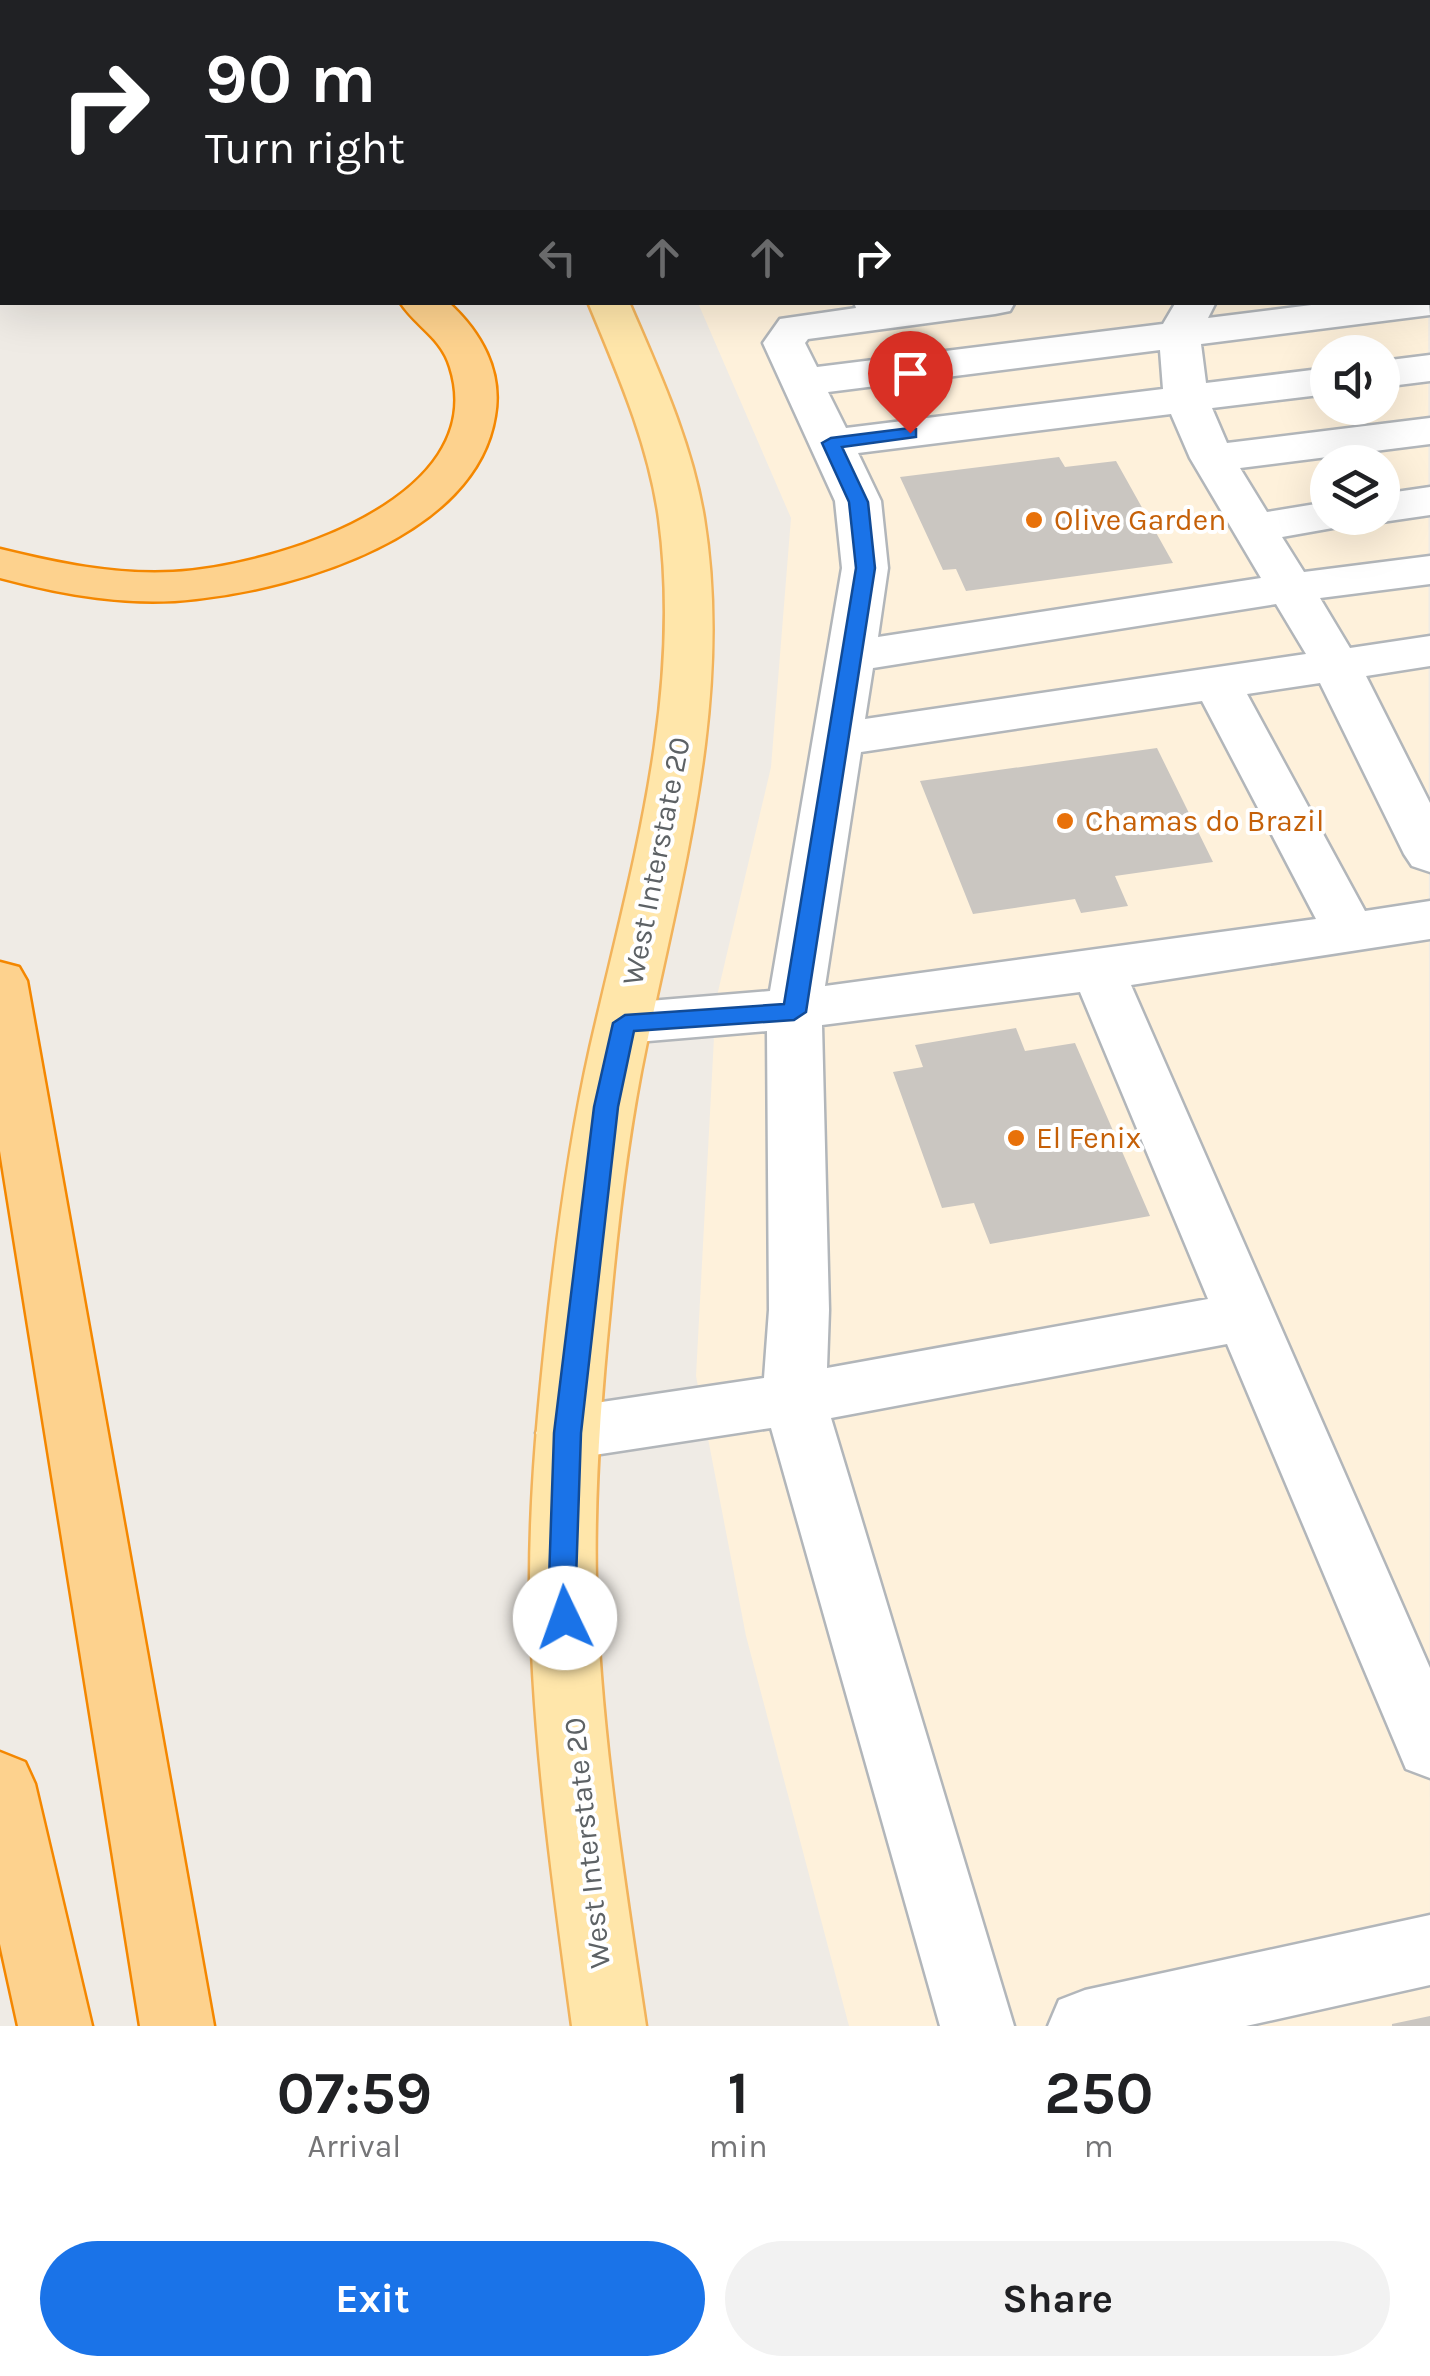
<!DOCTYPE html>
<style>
body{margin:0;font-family:Karla,sans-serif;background:#f2f2f2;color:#202124;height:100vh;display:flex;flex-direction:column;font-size:38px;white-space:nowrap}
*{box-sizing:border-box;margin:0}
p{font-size:32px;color:#757577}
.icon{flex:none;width:55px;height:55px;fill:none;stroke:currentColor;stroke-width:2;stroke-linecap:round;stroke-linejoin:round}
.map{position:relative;height:2026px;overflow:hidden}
.details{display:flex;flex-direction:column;background:#fff;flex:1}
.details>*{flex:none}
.top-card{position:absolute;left:0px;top:0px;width:1430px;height:305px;box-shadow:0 10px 40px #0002;background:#202124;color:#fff;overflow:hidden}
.controls{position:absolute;left:1310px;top:335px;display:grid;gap:20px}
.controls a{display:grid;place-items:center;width:90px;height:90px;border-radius:50%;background:#fff;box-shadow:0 10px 40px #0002;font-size:50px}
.pin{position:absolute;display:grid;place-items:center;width:85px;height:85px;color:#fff;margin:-102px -42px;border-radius:50% 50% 50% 0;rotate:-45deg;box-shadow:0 0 10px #0007}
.pin .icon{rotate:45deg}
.me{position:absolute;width:110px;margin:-55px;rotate:357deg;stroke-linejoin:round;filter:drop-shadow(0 0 8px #0008)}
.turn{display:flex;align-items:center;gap:35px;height:210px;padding:0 40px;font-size:45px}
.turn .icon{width:130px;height:130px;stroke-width:2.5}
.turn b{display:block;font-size:70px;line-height:85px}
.lanes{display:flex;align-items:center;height:95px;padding:0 40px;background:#0003;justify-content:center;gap:50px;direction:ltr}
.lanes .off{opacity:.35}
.eta{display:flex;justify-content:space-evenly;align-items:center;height:170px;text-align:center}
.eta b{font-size:60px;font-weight:700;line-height:70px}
.action{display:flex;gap:20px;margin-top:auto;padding:20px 40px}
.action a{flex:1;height:115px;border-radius:60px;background:#1a73e8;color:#fff;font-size:40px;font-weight:700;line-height:115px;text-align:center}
.action a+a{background:#f2f2f2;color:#202124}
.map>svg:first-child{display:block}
.commercial{fill:#fef1db;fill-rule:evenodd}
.building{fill:#cac6c1}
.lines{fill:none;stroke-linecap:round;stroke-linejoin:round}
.minor-casing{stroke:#b2b6ba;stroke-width:5}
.major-casing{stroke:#f2b35b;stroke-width:5}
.highway-casing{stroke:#f48700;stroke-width:5}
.minor{fill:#fff;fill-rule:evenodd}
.major{fill:#ffe6aa;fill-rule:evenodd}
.highway{fill:#fdd28e;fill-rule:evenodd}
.route{fill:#1a73e8;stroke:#114b97;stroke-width:2.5}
.food-dot{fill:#e8710a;stroke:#fff;stroke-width:4}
.labels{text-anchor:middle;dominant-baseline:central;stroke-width:8;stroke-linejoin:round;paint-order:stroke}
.food-label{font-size:30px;fill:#c56008;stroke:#fff;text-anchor:start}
.street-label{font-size:30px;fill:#5d6265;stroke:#fff}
</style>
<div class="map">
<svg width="1430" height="2026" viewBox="0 0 1430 2026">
<rect width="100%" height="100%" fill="#efebe5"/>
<path class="commercial" d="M 1428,56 L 1430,2026 L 849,2026 L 746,1636 L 696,1376 L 716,1000 L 771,767 L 791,518 L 698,303 L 1428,302 ZM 1328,352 L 1382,352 L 1382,408 L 1328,408 ZM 1328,462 L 1382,462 L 1382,518 L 1328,518 Z"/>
<g class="building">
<path d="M 1059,457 L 1065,467 L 1116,461 L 1173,563 L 966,591 L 956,569 L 943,570 L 900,477 Z"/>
<path d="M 1157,748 L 1213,862 L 1115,876 L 1128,906 L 1081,913 L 1075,899 L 973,914 L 920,781 Z"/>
<path d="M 1016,1028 L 1025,1051 L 1075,1043 L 1150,1216 L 990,1244 L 974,1203 L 942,1208 L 893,1072 L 923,1067 L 915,1045 Z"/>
<path d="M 1430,2016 L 1430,2026 L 1392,2026 L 1392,2024 Z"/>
</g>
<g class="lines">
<defs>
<g id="minor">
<path d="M 1428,57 L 1430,57 L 1430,83 L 1428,82 Z"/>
<rect x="1428" y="185" width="2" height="24"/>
<path d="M 1428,291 L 1430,315 L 1201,344 L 1206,383 L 1328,368 L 1328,394 L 1212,408 L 1227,443 L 1430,418 L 1430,444 L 1240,468 L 1267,512 L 1328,502 L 1328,518 L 1350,518 L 1344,526 L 1282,537 L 1304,572 L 1430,556 L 1430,584 L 1320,598 L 1350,648 L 1430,636 L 1430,666 L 1366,676 L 1430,803 L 1430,872 L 1412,866 L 1404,854 L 1320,683 L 1247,694 L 1365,911 L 1430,901 L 1430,939 L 1131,985 L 1430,1668 L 1430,1778 L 1406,1769 L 1227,1344 L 831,1418 L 1014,2026 L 940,2026 L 771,1428 L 568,1459 L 546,1451 L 536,1433 L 546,1415 L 568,1407 L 764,1378 L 769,1310 L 767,1031 L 625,1043 L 605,1037 L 597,1023 L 605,1009 L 625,1003 L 770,991 L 842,568 L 835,501 L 763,343 L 780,319 L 856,308 L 854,302 L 1015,302 L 1010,311 L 995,314 L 808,339 L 805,343 L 817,367 L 1163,324 L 1176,302 L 1216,302 L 1208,318 L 1335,302 L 1428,302 ZM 1160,350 L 1163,389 L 846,428 L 828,392 ZM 1171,414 L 1190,458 L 1261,578 L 878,637 L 888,568 L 881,501 L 858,453 ZM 1276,604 L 1306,654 L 865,719 L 873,668 ZM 1202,701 L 1316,919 L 825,986 L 861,752 ZM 1080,992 L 1208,1299 L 827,1368 L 829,1310 L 822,1025 Z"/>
<path d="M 1430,355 L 1430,381 L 1382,387 L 1382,361 Z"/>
<path d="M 1430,487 L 1430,515 L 1382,522 L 1366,518 L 1382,518 L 1382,494 Z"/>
<path d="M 1430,1915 L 1430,1985 L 1246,2026 L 1048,2026 L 1059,2000 L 1085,1990 Z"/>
</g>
<g id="major">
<path d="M 442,0 L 478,0 L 479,2 L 444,2 Z"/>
<path d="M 1379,0 L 1415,0 L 1415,2 L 1380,2 Z"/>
<path d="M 588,302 L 629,302 C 659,372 692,443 704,518 C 733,698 682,873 646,1047 C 628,1133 618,1221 610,1309 C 601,1399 594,1490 596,1581 C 600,1730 624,1878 646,2026 L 572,2026 C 552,1878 531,1729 530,1580 C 530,1489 539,1398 549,1308 C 559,1221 571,1133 590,1048 C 630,873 683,700 659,519 C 649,444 617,372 588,302 Z"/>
</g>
<g id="highway">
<path d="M 301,0 L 337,0 L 337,2 L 302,2 Z"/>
<path d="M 2,152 L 2,176 L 0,177 L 0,153 Z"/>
<rect x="0" y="245" width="2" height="24"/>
<path d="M 400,302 L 448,302 C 481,332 503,371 495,416 C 476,536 299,588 196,599 C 130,607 63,595 0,578 L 0,549 C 57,563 114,575 173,572 C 269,567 493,501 450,367 C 441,337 416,327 400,302 Z"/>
<path d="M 0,962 L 19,967 L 27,981 L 214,2026 L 140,2026 L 0,1151 Z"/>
<path d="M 0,1752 L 25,1762 L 35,1784 L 92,2026 L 18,2026 L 0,1944 Z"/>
</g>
</defs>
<use href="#minor" class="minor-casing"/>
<use href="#major" class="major-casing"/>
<use href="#highway" class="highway-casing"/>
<use href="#minor" class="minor"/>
<use href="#major" class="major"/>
<use href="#highway" class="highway"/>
</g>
<path class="route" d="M 910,428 L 916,429 L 916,437 L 842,447 L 868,502 L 875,568 L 806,1012 L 794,1020 L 634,1031 L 618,1107 L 581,1433 L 576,1580 L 579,1618 L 575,1626 L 565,1629 L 556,1626 L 549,1580 L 554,1433 L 594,1107 L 613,1023 L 625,1015 L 784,1004 L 856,568 L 849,502 L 822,443 L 831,438 Z"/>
<g class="food-dot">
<circle cx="1034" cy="520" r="10"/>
<circle cx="1065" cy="821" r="10"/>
<circle cx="1016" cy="1138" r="10"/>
</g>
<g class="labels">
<g class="food-label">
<text x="1054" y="520">Olive Garden</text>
<text x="1085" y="821">Chamas do Brazil</text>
<text x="1036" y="1138">El Fenix</text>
</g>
<g class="street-label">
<text transform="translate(656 861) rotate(-79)">West Interstate 20</text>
<text transform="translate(587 1843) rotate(-96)">West Interstate 20</text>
</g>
</g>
</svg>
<div class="controls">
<a><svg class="icon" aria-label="sound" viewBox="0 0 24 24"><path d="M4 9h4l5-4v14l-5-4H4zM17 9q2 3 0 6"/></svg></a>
<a><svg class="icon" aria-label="layers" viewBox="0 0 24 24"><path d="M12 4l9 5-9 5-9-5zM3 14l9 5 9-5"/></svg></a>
</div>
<div class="pin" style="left:910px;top:433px;background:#d93025"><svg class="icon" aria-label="arrive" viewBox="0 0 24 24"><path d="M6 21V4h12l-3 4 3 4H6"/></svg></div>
<svg class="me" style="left:565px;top:1618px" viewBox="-20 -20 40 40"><circle r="19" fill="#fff"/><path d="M0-13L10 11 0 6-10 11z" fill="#1a73e8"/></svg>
<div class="top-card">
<div class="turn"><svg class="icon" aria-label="right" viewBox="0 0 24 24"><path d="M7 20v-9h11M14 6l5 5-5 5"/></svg><div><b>90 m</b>Turn right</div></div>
<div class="lanes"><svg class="icon off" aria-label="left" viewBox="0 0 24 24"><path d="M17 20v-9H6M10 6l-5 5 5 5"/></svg><svg class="icon off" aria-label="ahead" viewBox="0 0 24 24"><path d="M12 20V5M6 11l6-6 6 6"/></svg><svg class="icon off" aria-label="ahead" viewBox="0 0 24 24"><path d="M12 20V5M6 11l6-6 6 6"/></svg><svg class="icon" aria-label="right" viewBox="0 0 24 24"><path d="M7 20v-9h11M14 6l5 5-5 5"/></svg></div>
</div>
</div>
<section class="details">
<div class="eta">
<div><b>07:59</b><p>Arrival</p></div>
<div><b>1</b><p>min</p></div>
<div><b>250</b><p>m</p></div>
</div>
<div class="action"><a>Exit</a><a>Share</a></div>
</section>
